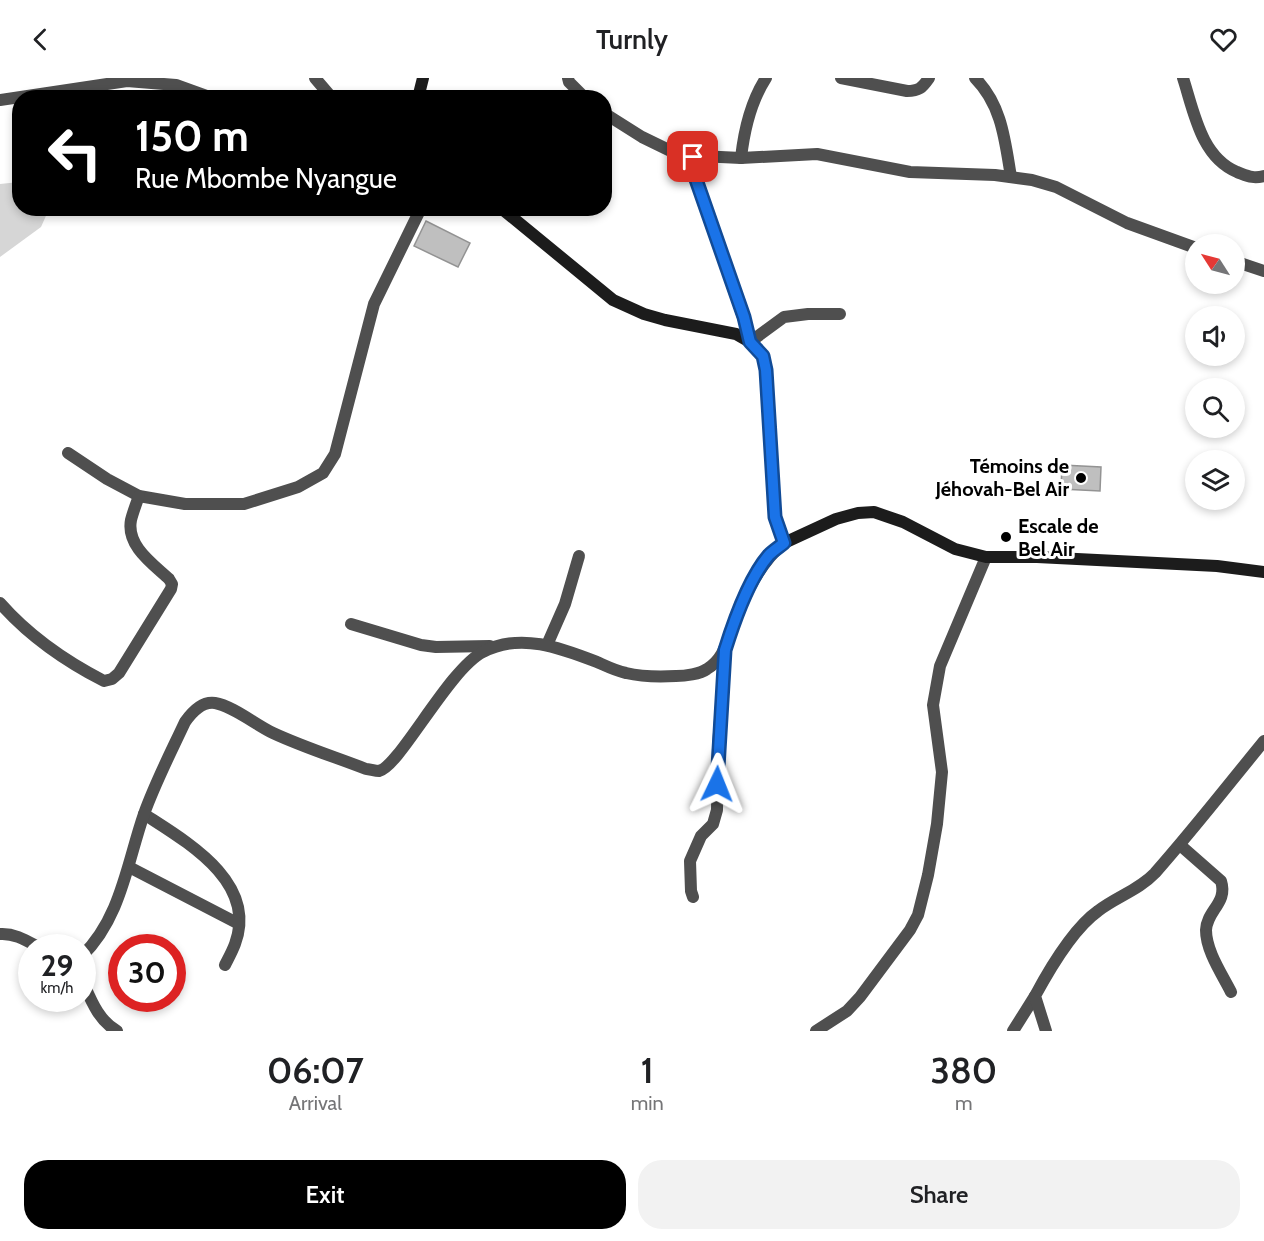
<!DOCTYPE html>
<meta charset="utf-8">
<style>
body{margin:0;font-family:Cabin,sans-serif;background:#f2f2f2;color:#202124;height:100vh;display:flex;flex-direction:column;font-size:22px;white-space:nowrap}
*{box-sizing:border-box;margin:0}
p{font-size:20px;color:#757577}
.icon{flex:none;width:33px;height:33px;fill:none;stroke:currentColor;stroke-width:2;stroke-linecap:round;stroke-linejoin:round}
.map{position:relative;height:953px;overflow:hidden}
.drawer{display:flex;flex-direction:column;background:#fff;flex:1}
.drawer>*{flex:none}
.banner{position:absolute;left:12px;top:12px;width:600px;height:126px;border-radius:24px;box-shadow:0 3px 9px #0003;background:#000;color:#fff;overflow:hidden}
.needle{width:39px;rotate:306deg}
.fabs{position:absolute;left:1185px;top:156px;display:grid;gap:12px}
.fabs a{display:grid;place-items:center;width:60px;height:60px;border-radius:50%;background:#fff;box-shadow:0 3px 9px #0003;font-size:30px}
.speed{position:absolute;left:18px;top:856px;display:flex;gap:12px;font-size:30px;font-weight:700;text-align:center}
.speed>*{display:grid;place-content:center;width:78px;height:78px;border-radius:50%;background:#fff;box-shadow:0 3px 9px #0003;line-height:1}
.speed small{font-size:15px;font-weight:400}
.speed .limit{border:9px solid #d22;background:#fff;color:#111}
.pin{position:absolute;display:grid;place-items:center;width:51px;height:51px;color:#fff;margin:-26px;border-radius:12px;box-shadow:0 3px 9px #0006}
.me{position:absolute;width:66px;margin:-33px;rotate:2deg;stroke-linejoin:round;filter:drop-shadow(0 0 4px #0008)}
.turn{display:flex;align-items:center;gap:21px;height:126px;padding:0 24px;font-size:27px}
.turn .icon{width:78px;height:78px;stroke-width:2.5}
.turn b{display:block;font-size:42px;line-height:51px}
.eta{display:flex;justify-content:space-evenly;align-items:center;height:102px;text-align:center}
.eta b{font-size:36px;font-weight:600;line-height:42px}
.action{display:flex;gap:12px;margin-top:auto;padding:12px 24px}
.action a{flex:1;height:69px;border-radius:24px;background:#000;color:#fff;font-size:24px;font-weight:600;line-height:69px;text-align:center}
.action a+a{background:#f2f2f2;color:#202124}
header{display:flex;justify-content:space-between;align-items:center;height:78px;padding:0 24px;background:#fff;font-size:27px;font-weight:600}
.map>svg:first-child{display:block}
.green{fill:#d6d6d6}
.building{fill:#bfbfbf;stroke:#939393;stroke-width:1.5}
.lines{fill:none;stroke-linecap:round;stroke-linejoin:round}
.street{stroke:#4f4f4f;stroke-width:12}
.secondary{stroke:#1c1c1c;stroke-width:12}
.route-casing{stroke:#114b97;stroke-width:15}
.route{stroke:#1a73e8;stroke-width:10}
.poi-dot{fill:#000;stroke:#fff;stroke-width:2}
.labels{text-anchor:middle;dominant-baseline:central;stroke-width:6;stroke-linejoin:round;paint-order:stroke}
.poi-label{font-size:20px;font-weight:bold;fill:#000;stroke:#fff;text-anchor:end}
</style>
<header><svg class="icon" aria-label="back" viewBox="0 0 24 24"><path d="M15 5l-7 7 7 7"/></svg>Turnly<svg class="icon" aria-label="heart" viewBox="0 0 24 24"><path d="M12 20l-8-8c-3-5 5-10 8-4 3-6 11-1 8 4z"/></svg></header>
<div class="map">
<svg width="1264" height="953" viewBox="0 0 1264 953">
<rect width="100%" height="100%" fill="#fff"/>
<path class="green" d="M 19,104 L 20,130 L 49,131 L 41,149 L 0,179 L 0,106 Z"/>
<g class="building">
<path d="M 426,143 L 470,165 L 458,189 L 414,168 Z"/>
<path d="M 1062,387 L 1101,389 L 1100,413 L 1061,411 Z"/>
</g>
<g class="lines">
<g class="street">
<path d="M 315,0 L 332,20"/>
<path d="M 568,0 L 569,4 L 585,20"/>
<path d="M 841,0 L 907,13 C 919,13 922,10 929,0"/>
<path d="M 975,0 C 1002,27 1005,63 1011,99"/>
<path d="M 1183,0 C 1194,34 1201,79 1237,94 C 1248,98 1253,101 1264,98"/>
<path d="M 0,22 L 127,3 L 176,7 L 212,20"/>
<path d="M 604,35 L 642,59 L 679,77 L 741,80 L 817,76 L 910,94 L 995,97 L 1032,102 L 1056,109 L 1127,145 L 1196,170"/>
<path d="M 693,79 L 692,90 L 743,239 L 750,264 L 784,239 L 808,236 L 840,236"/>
<path d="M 741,80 C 744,53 751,23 766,0"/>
<path d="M 1234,183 L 1264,193"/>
<path d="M 68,375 L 107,401 L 139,418 L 185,426 L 244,426 L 298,409 L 323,395 L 335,376 L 374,226 L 421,130"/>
<path d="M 0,525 C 29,558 65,583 104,603 L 112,601 L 119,595 L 171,511 L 172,506 L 169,501 C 153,486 126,468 131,442 C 133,434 136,426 139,418"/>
<path d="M 351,546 L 421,567 L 436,569 L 490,568"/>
<path d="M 547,567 L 565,526 L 579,478"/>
<path d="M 144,736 C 187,764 258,804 235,866 C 232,874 228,881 225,887"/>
<path d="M 1180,767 L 1221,803 C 1228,825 1207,832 1206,852 C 1206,873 1222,896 1231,914"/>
<path d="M 129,789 L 239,846"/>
<path d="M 693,819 L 691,813 L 690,783 L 701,758 L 713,746 L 717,732 L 718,669 L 725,572"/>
<path d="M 0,856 C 15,855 27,863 40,870"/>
<path d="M 82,878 C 121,840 127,785 144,736 C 155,705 171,674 185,644 C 192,634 202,623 215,625 C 233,628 256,647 273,655 C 303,669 335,679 366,691 C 369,691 375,693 379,693 C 399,689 449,591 483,574 C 520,554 561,570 597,584 C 606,588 616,593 626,595 C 643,599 659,599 676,598 C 685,598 700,596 707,591 C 723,581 726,566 732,550 C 744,519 758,487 784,465"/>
<path d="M 82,902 C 91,922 98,942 117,953"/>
<path d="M 816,953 L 847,933 L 860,919 L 910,852 L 918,837 L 928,797 L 937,746 L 942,694 L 933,627 L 940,588 L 986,479"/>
<path d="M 1013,953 L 1035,918"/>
<path d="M 1046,953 L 1035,918 C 1049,892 1074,850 1098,833 C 1116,819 1139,812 1155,795 C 1193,752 1228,707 1264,663"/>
</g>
<g class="secondary">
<path d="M 418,20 L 423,0"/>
<path d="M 501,130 L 613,222 L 644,236 L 665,242 L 736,256 L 750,264 L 763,278 L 766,292 L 775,439 L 784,465 L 836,441 L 858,435 L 874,434 L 903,444 L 955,471 L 986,479 L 1037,479 L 1217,488 L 1264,494"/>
</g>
</g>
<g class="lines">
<defs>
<path id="route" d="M 693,79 L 692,90 L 744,239 L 750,264 L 763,278 L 766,292 L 775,439 L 784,465 C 779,469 773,473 769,477 C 750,499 734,543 725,572 L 717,706"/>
</defs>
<use href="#route" class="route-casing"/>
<use href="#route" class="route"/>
</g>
<g class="poi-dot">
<circle cx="1081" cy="400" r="6"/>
<circle cx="1006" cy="459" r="6"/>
</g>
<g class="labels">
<g class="poi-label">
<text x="1069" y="388">Témoins de<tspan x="1069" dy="23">Jéhovah-Bel Air</tspan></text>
<text x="1018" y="448" text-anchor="start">Escale de<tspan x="1018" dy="23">Bel Air</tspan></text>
</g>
</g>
</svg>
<div class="fabs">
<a><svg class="needle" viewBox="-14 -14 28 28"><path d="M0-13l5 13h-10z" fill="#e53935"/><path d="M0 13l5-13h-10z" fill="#757577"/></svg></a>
<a><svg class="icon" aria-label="sound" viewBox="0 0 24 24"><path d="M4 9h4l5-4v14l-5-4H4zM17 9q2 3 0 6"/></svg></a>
<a><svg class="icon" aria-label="search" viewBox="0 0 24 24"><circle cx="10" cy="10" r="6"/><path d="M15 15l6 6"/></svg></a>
<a><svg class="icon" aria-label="layers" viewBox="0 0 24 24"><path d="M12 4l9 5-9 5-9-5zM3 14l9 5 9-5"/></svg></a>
</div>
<div class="speed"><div>29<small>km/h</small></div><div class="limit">30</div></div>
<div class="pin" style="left:693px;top:79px;background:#d93025"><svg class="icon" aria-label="arrive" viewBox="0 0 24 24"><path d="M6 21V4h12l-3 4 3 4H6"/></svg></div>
<svg class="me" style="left:717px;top:706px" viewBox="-20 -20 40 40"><path d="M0-17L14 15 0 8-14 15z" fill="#1a73e8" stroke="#fff" stroke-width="4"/></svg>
<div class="banner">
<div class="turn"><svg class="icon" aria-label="left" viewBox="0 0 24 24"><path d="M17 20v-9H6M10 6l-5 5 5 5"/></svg><div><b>150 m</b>Rue Mbombe Nyangue</div></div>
</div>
</div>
<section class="drawer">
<div class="eta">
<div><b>06:07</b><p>Arrival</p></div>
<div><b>1</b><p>min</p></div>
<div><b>380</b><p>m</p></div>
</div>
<div class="action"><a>Exit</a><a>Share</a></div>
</section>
